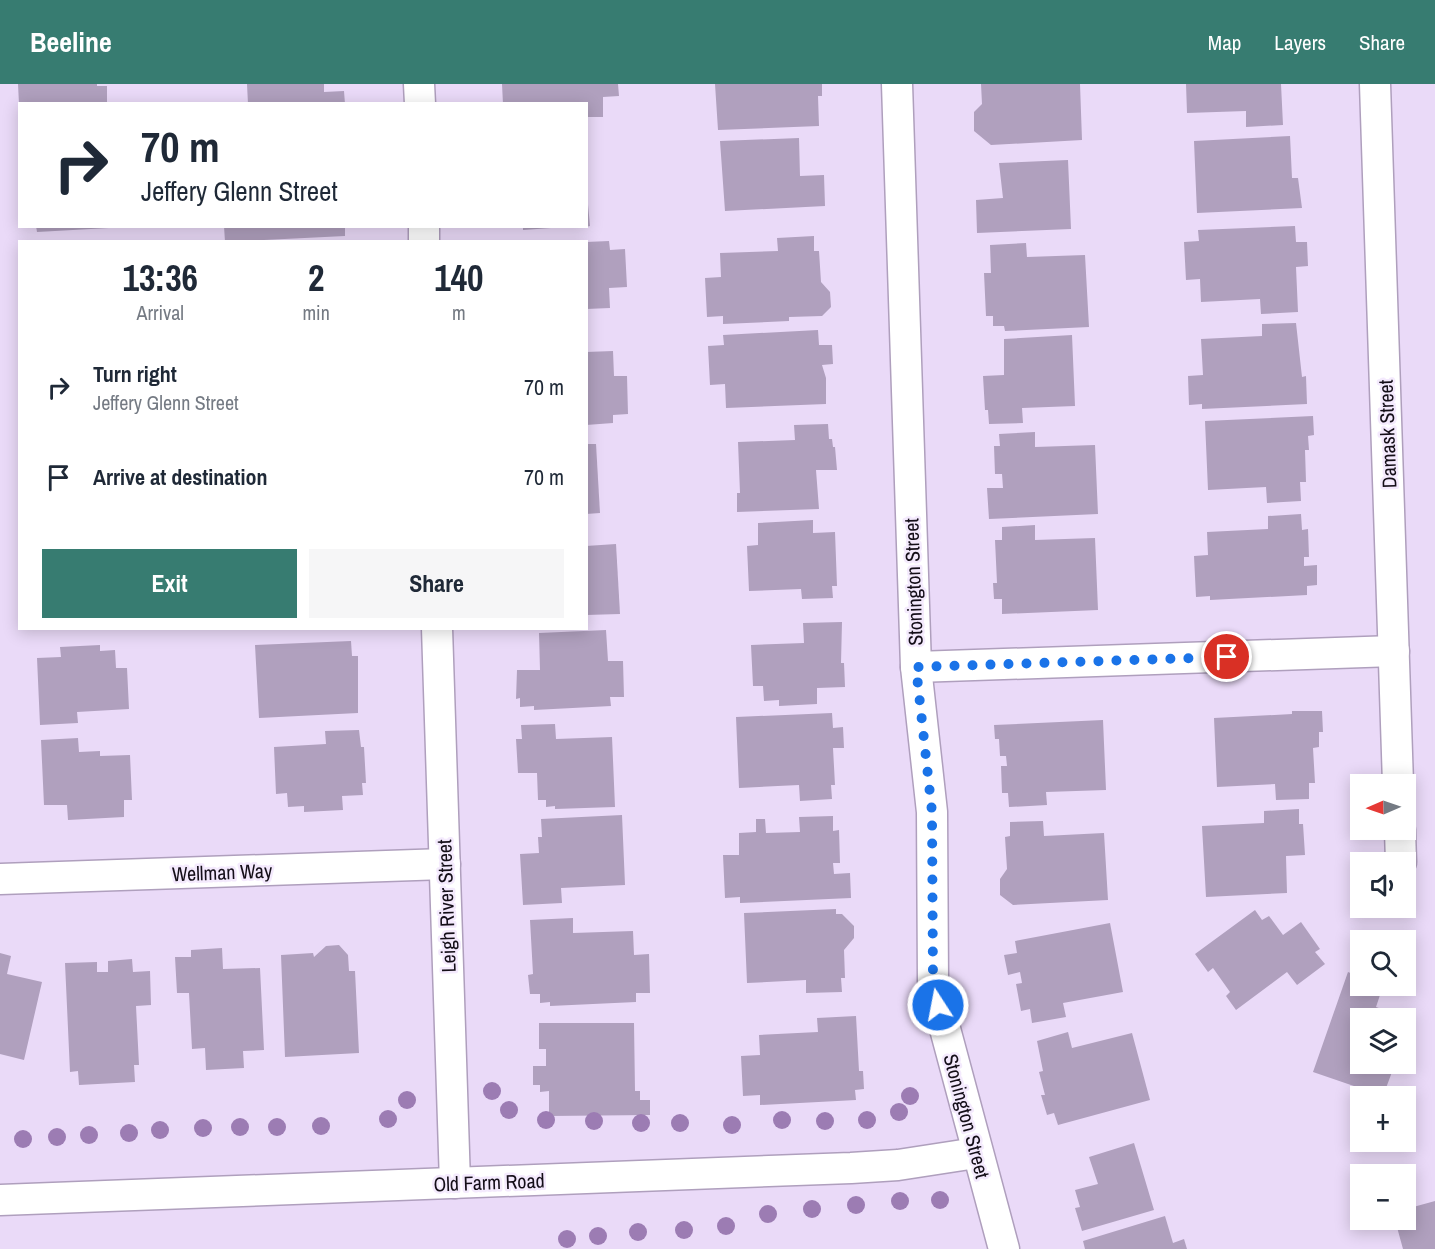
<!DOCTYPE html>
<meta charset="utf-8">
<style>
body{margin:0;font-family:"Archivo Narrow",sans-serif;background:#f6f6f7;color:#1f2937;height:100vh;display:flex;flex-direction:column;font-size:22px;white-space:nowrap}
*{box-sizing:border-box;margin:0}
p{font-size:20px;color:#747a83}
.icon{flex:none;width:33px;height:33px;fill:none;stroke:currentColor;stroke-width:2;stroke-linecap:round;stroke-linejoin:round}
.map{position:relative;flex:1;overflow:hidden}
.side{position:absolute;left:18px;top:156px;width:570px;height:390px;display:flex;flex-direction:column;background:#fff;border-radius:0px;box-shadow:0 3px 15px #0003}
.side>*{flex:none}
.guide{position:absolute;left:18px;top:18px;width:570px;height:126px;border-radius:0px;box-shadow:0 3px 15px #0003;background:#fff;color:#1f2937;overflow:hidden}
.needle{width:39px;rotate:268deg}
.buttons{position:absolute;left:1350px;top:690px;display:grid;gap:12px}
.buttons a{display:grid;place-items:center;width:66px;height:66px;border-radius:0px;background:#fff;box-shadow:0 3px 15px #0003;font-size:30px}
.pin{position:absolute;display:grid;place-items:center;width:51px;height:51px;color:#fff;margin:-26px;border:3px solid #fff;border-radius:50%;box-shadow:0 2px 6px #0007}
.me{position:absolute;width:66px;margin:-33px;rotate:349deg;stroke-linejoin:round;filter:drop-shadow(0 0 4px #0008)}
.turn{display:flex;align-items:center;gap:21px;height:126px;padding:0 24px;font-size:27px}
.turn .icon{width:78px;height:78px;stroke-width:2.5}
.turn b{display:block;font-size:42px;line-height:51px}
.eta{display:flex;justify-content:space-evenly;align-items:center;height:102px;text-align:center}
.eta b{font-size:36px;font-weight:700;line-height:42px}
.primary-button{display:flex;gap:12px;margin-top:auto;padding:12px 24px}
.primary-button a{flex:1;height:69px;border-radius:0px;background:#377c71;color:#fff;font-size:24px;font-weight:700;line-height:69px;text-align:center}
.primary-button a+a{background:#f6f6f7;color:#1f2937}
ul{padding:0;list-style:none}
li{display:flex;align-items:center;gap:18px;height:90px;padding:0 24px}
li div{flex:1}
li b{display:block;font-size:22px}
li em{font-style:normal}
header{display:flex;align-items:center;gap:36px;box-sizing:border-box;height:84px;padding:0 30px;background:#377c71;color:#fff}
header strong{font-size:28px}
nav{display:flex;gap:33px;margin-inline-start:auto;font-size:21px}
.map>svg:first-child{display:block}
.building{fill:#b0a0be}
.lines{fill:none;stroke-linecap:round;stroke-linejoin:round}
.street-casing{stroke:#af9fbd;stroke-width:33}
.street{stroke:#fff;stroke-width:30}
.tree{fill:#9c7cb3}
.route{stroke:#1a73e8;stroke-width:10;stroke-dasharray:0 18}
.labels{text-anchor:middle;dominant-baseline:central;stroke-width:5;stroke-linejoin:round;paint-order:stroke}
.street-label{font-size:20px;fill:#140e18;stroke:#f4eafd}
</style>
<header>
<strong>Beeline</strong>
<nav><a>Map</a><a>Layers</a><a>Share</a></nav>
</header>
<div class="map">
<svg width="1435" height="1165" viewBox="0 0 1435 1165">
<rect width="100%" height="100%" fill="#eadaf8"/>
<g class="building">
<path d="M 18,0 L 97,0 L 97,2 L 107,2 L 107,20 L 19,20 Z"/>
<path d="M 247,0 L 324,0 L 324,8 L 344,7 L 345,20 L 248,20 Z"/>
<path d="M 502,0 L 618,0 L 619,12 L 603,13 L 603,33 L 586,33 L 586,20 L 503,20 Z"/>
<path d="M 715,0 L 822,0 L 822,12 L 818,12 L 819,42 L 718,46 Z"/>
<path d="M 981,0 L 1080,0 L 1082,56 L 991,61 L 974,47 L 974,28 L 982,20 Z"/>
<path d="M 1186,0 L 1281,0 L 1283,41 L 1246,43 L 1246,27 L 1187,29 Z"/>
<path d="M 1290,52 L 1292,94 L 1298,94 L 1302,124 L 1197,129 L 1194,57 Z"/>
<path d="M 799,54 L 800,92 L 824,91 L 825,122 L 725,127 L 720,57 Z"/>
<path d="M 1068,76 L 1071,145 L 977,149 L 976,116 L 1003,114 L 999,79 Z"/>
<path d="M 586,99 L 590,142 L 586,143 Z"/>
<path d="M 36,142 L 109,142 L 109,144 L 37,148 Z"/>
<path d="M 224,142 L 345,142 L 345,152 L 225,158 Z"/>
<path d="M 523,142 L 551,142 L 551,144 L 523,146 Z"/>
<path d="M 1295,142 L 1296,158 L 1307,158 L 1308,182 L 1296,183 L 1298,228 L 1261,230 L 1260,215 L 1201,218 L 1200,195 L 1186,196 L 1184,158 L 1199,157 L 1198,146 Z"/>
<path d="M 814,152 L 814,167 L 819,167 L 821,198 L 830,208 L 831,223 L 822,232 L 789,233 L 789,237 L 723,240 L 723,232 L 707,233 L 705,194 L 721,193 L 720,169 L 778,167 L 777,154 Z"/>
<path d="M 609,157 L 610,166 L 625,165 L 627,203 L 609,204 L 610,224 L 586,225 L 586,158 Z"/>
<path d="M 1026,159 L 1027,173 L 1085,171 L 1089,243 L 1005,247 L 1004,242 L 993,242 L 993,232 L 986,232 L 984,189 L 991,189 L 990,161 Z"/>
<path d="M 1296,239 L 1302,293 L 1306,292 L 1307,320 L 1202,325 L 1202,320 L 1189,321 L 1188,292 L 1203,291 L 1201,255 L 1262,252 L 1262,240 Z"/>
<path d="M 818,246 L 819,261 L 832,261 L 833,280 L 822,281 L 826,294 L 826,320 L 726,324 L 725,300 L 710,301 L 708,262 L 724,261 L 723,251 Z"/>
<path d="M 1072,251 L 1075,322 L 1022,324 L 1023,339 L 989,340 L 988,326 L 985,326 L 983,292 L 1004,291 L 1004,255 Z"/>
<path d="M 613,267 L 614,292 L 627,292 L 628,330 L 613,331 L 613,339 L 586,341 L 586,268 Z"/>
<path d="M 1313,332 L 1314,351 L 1308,352 L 1309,366 L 1305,366 L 1306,398 L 1300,398 L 1301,417 L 1267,419 L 1266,403 L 1208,406 L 1205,337 Z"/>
<path d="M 828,340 L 829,355 L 832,355 L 833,363 L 835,363 L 837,386 L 816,386 L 819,425 L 737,428 L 737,409 L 740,409 L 738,358 L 795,356 L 794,341 Z"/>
<path d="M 1035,348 L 1035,363 L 1095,361 L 1098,430 L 989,435 L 987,404 L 1003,404 L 1002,390 L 995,390 L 994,362 L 1000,362 L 999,350 Z"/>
<path d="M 586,360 L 596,360 L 600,429 L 586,430 Z"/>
<path d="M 1301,430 L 1302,446 L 1308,445 L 1309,473 L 1304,473 L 1304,482 L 1317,481 L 1317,501 L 1307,502 L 1307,511 L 1210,516 L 1210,512 L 1196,513 L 1194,472 L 1208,471 L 1207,448 L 1268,445 L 1268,432 Z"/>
<path d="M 813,436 L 813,449 L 835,448 L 837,502 L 832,502 L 833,514 L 802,515 L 801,505 L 749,507 L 747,462 L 758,461 L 758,439 Z"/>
<path d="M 1035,441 L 1035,456 L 1095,454 L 1098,526 L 1002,530 L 1002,515 L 994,515 L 993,499 L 997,499 L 995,456 L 1002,456 L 1002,443 Z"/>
<path d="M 616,460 L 620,530 L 586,531 L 586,462 Z"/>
<path d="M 842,538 L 841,579 L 844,579 L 845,603 L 817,604 L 817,620 L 779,622 L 779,616 L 764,617 L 763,602 L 753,602 L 751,561 L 804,559 L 803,539 Z"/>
<path d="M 606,546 L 608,577 L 623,577 L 624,613 L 610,613 L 611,622 L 534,626 L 534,622 L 520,623 L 520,614 L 516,615 L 517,586 L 540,586 L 539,549 Z"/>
<path d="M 351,557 L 352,572 L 358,572 L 358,629 L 259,634 L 255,561 Z"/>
<path d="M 100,561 L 100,567 L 115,566 L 116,584 L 127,584 L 129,625 L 77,628 L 78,639 L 40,641 L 37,574 L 61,573 L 60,563 Z"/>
<path d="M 1292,627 L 1322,627 L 1323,648 L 1319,648 L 1319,663 L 1313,664 L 1315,699 L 1309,699 L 1309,715 L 1276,716 L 1275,700 L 1217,703 L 1214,634 L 1292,630 Z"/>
<path d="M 832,629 L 833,644 L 843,643 L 844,664 L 833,664 L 835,701 L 831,701 L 832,715 L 800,717 L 799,701 L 739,704 L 736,633 Z"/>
<path d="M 1103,636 L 1106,706 L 1046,708 L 1047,721 L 1009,723 L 1008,709 L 1002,709 L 1001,682 L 1007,682 L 1006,672 L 1000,672 L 999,655 L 995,655 L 994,641 Z"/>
<path d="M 555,640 L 556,655 L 612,653 L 615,723 L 555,725 L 555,722 L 546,723 L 546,716 L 538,716 L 537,689 L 518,689 L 516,655 L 522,655 L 521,641 Z"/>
<path d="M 359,646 L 361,663 L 364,663 L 366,699 L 362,699 L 363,711 L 342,712 L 343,726 L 304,728 L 304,722 L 288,723 L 287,709 L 276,710 L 274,663 L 326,660 L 325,647 Z"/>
<path d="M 78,654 L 79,668 L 100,667 L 100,672 L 130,671 L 132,716 L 124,716 L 124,733 L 68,736 L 67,721 L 44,721 L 41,656 Z"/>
<path d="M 1299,725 L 1299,740 L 1303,740 L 1305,771 L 1286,772 L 1287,809 L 1206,813 L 1202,742 L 1264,739 L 1264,727 Z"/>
<path d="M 622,731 L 625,801 L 561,804 L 562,819 L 523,821 L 520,770 L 539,769 L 538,753 L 542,753 L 541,735 Z"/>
<path d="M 833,732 L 833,747 L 839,746 L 840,779 L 833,779 L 834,790 L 850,789 L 851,814 L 740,819 L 740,813 L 725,814 L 723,771 L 739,771 L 739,749 L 756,748 L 756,735 L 765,735 L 766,749 L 800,748 L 799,733 Z"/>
<path d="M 1043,737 L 1044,752 L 1104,749 L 1108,816 L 1013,821 L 1000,811 L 1000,795 L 1007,785 L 1005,753 L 1010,752 L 1010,738 Z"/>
<path d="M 836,825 L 836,830 L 842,830 L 854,842 L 854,854 L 844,866 L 845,894 L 841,894 L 842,908 L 806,909 L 806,896 L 747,899 L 744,829 Z"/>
<path d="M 1255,826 L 1262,836 L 1269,832 L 1283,851 L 1301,838 L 1320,865 L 1315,868 L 1325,880 L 1297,901 L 1287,888 L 1236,926 L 1226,912 L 1230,908 L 1213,884 L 1208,888 L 1195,870 Z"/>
<path d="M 573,834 L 573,849 L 633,847 L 634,871 L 649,870 L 650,909 L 636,909 L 636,918 L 550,922 L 550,918 L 540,919 L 540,910 L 530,910 L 528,891 L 533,890 L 530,836 Z"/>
<path d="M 1110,839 L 1123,908 L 1063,919 L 1066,933 L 1032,939 L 1030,925 L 1021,927 L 1016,900 L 1022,899 L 1020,888 L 1008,891 L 1004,871 L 1017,869 L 1015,857 Z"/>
<path d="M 339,861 L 348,871 L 349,887 L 355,887 L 359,969 L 285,973 L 281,871 L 313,869 L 314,873 L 326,862 Z"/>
<path d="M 222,864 L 223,885 L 260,884 L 264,966 L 243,967 L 244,984 L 206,986 L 205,964 L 192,965 L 189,909 L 177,909 L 175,873 L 191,873 L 191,866 Z"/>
<path d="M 0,869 L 11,872 L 7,890 L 42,898 L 24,976 L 0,970 Z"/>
<path d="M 132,875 L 133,888 L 150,887 L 151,921 L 136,922 L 139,981 L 134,981 L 135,998 L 79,1001 L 78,987 L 70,988 L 65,879 L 97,878 L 97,888 L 108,888 L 108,877 Z"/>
<path d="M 1348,888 L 1360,893 L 1360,902 L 1383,902 L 1376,923 L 1410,935 L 1406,948 L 1406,934 L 1360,934 L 1360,980 L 1395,980 L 1383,1012 L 1313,988 Z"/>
<path d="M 856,932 L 859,987 L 863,987 L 864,1005 L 855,1006 L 856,1016 L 760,1021 L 760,1011 L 743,1012 L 741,972 L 760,971 L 759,951 L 818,948 L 817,934 Z"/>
<path d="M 539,939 L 634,939 L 635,1007 L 640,1007 L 640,1016 L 650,1016 L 650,1031 L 549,1032 L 549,1007 L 540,1008 L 540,1001 L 533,1001 L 533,982 L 546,982 L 546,965 L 539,965 Z"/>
<path d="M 1068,948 L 1072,964 L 1132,949 L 1150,1016 L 1058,1041 L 1054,1029 L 1047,1031 L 1041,1011 L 1045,1011 L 1039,988 L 1043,987 L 1037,957 Z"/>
<path d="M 1134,1059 L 1154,1126 L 1082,1147 L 1075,1124 L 1080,1123 L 1075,1106 L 1098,1100 L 1089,1073 Z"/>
<path d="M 1435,1117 L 1435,1165 L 1403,1165 L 1395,1136 L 1406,1136 L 1406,1125 Z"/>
<path d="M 1165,1132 L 1173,1159 L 1184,1155 L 1187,1165 L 1085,1165 L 1083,1157 Z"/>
</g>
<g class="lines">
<defs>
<g id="street">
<path d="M 419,0 L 420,20"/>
<path d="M 897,0 L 916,583 L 932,728 L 933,900 L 1004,1165"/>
<path d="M 1375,0 L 1398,700"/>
<path d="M 424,142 L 424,158"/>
<path d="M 437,544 L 455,1099"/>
<path d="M 916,583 L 1394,567"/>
<path d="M 1400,746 L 1401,778"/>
<path d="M 0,795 L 445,780"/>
<path d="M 0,1116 L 851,1084 L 898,1081 L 976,1069"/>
</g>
</defs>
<use href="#street" class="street-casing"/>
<use href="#street" class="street"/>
</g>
<g class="tree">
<circle cx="492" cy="1007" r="9"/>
<circle cx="910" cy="1012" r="9"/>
<circle cx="407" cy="1016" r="9"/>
<circle cx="509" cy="1026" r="9"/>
<circle cx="899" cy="1028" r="9"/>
<circle cx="388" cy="1035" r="9"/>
<circle cx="546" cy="1036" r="9"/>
<circle cx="782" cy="1036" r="9"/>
<circle cx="867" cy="1036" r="9"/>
<circle cx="594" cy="1037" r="9"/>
<circle cx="825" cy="1037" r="9"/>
<circle cx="641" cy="1039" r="9"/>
<circle cx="680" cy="1039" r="9"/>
<circle cx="732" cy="1041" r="9"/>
<circle cx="321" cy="1042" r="9"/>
<circle cx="240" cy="1043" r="9"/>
<circle cx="277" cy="1043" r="9"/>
<circle cx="203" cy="1044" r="9"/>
<circle cx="160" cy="1046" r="9"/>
<circle cx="129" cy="1049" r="9"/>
<circle cx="89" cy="1051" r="9"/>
<circle cx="57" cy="1053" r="9"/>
<circle cx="23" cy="1055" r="9"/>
<circle cx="940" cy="1116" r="9"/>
<circle cx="900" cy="1117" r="9"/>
<circle cx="856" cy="1121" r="9"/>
<circle cx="812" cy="1125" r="9"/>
<circle cx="768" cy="1130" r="9"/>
<circle cx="726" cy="1142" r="9"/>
<circle cx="684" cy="1146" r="9"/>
<circle cx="638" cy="1148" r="9"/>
<circle cx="598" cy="1152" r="9"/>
<circle cx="567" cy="1155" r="9"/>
</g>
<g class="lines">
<path class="route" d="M 938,921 L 933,900 L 932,728 L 916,583 L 1227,573"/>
</g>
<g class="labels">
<g class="street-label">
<text transform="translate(1387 350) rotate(-92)">Damask Street</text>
<text transform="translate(913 498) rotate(-92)">Stonington Street</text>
<text transform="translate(222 788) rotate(-2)">Wellman Way</text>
<text transform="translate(446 822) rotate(-92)">Leigh River Street</text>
<text transform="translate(967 1032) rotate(75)">Stonington Street</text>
<text transform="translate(489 1098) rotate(-2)">Old Farm Road</text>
</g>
</g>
</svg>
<div class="buttons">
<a><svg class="needle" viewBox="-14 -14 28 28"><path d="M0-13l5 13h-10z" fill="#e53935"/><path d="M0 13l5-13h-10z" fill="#747a83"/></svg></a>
<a><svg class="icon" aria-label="sound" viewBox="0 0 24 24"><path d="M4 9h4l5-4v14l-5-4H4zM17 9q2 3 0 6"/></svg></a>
<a><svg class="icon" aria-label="search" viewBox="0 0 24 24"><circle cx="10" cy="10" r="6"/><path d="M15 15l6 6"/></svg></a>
<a><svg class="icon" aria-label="layers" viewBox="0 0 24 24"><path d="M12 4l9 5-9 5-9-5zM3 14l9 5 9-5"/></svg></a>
<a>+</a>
<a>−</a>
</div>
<div class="pin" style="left:1227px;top:573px;background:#d93025"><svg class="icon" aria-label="arrive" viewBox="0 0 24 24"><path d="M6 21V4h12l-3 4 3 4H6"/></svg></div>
<svg class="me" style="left:938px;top:921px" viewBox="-20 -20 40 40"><circle r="17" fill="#1a73e8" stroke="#fff" stroke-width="3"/><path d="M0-11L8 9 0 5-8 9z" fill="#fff"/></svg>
<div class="guide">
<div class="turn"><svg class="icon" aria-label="right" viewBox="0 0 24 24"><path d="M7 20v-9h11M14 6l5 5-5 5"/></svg><div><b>70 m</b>Jeffery Glenn Street</div></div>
</div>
<section class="side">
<div class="eta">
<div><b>13:36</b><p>Arrival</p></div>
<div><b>2</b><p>min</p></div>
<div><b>140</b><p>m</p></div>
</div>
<ul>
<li><svg class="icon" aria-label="right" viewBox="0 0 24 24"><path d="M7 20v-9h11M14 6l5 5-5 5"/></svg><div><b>Turn right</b><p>Jeffery Glenn Street</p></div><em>70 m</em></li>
<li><svg class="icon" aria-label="arrive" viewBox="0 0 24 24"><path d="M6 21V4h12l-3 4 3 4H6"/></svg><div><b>Arrive at destination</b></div><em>70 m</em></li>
</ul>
<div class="primary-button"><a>Exit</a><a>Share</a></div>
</section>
</div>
